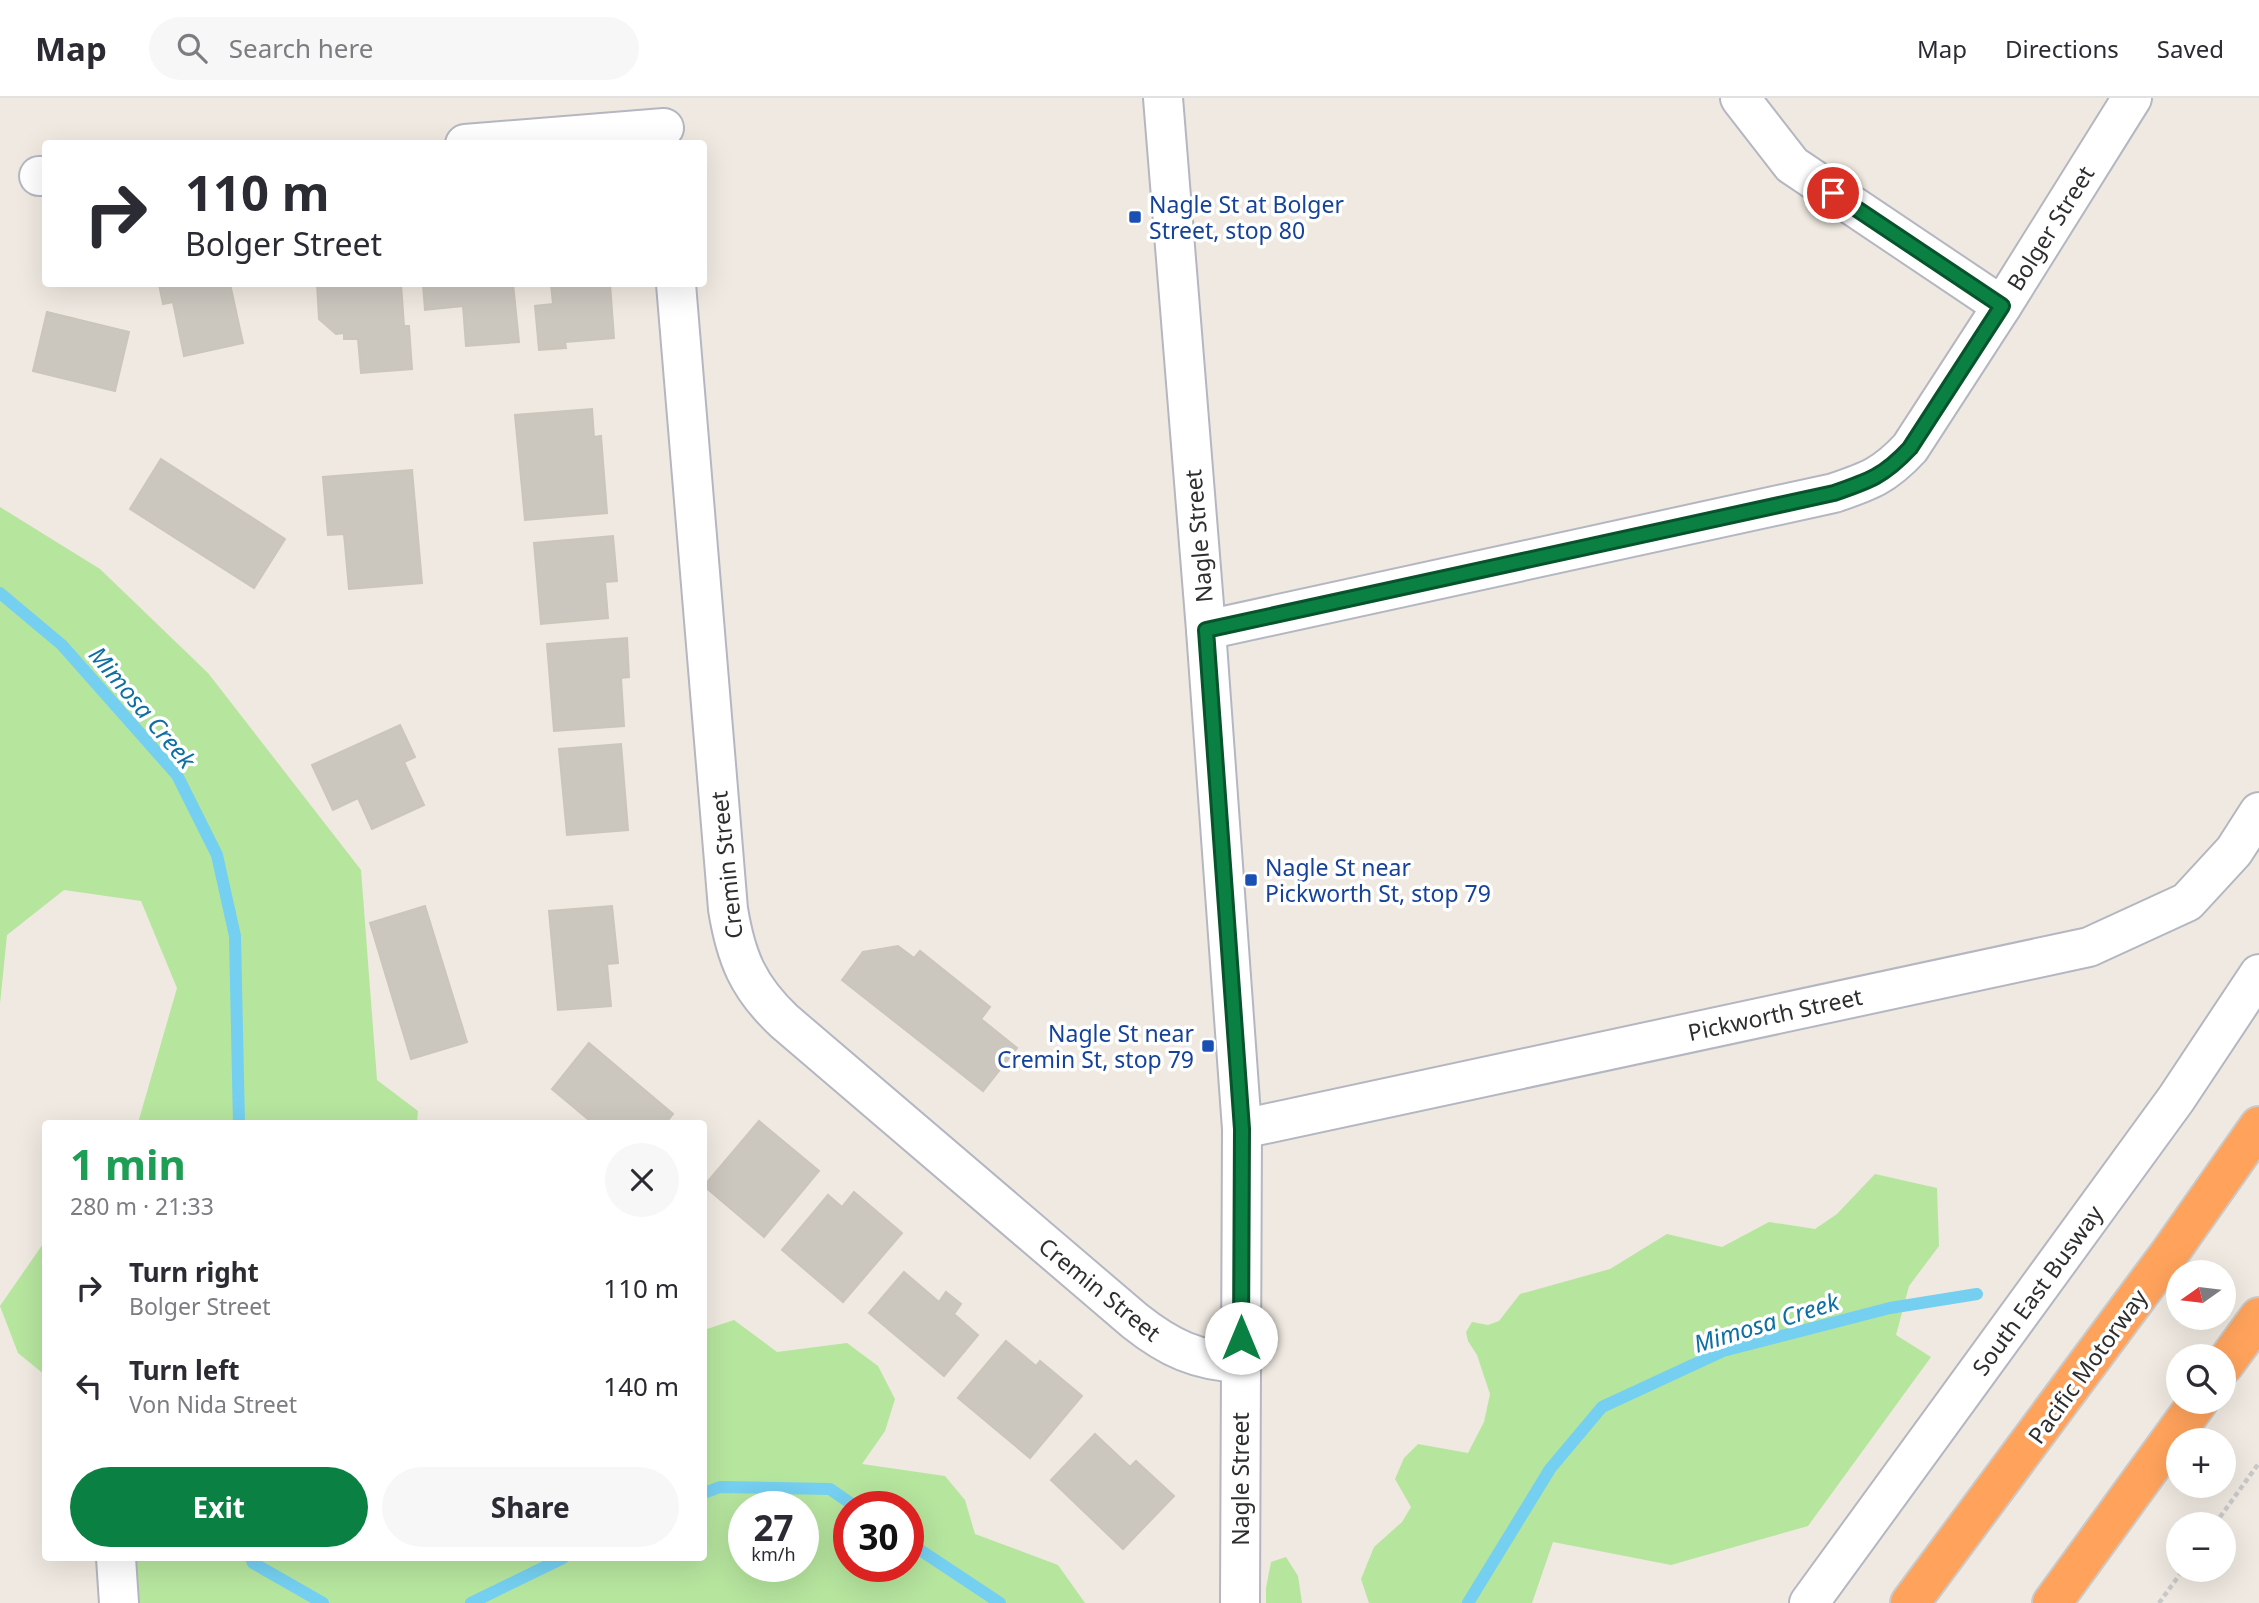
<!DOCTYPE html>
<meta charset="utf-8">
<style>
body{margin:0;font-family:"Noto Sans",sans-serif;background:#f7f7f7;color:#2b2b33;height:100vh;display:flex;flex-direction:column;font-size:26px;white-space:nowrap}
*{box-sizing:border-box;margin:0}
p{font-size:23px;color:#7c7c81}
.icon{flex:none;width:38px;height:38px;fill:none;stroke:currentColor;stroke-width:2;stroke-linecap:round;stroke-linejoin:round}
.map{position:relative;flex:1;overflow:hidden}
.side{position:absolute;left:42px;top:1022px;width:665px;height:441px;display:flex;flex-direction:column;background:#fff;border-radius:7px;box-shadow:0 7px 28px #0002}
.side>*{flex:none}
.guide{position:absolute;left:42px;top:42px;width:665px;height:147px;border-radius:7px;box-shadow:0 7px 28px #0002;background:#fff;color:#2b2b33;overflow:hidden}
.needle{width:46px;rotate:256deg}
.tools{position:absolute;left:2166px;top:1162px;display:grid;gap:14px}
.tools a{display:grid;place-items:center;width:70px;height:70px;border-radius:50%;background:#fff;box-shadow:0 7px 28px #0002;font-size:35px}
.speed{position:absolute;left:728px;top:1393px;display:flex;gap:14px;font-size:35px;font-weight:700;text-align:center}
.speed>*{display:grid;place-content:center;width:91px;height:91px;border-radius:50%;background:#fff;box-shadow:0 7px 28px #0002;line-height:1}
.speed small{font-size:18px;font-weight:400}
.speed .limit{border:10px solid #d22;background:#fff;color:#111}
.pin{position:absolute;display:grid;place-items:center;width:60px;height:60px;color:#fff;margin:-30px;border:4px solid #fff;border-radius:50%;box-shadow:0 2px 7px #0007}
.me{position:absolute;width:77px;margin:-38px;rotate:0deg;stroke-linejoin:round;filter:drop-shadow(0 0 5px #0008)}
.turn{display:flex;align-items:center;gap:24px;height:147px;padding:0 28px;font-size:32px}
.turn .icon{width:91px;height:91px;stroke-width:2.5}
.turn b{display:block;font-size:49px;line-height:60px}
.round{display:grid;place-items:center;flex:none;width:74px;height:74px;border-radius:37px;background:#f7f7f7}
.headline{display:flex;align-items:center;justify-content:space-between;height:119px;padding:0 28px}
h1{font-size:42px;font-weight:700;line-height:52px;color:#1e9e55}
.cta{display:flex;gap:14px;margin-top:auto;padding:14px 28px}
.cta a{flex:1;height:80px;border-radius:42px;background:#0b8043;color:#fff;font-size:28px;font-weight:700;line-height:80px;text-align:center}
.cta a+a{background:#f7f7f7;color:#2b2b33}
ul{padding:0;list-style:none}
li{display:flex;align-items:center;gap:21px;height:98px;padding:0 28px}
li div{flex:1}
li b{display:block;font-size:26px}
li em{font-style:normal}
header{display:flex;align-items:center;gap:42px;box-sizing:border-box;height:98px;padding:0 35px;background:#fff;border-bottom:2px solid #e1e1e2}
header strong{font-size:33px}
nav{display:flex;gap:38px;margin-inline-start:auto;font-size:24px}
.search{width:490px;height:63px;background:#f7f7f7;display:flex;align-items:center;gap:18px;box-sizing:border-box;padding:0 24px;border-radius:38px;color:#7c7c81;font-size:26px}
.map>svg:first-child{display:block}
.green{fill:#b6e59e;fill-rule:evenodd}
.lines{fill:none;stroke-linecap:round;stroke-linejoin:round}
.stream{stroke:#75cff0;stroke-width:12}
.building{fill:#cbc7bf;stroke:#cbc5ba;stroke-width:2}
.minor-casing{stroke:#b4b7c1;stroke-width:42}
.highway-casing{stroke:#c9c9c9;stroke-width:42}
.path{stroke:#c9c9c9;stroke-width:4.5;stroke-dasharray:5 3.5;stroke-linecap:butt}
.minor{stroke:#fff;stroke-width:38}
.highway{stroke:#ffa35c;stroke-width:38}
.route-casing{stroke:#07532c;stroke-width:18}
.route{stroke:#0b8043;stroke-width:12}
.transit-dot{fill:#1a4fb4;stroke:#fff;stroke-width:2.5}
.labels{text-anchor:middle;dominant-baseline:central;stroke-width:7;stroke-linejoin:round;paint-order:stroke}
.transit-label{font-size:23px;fill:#164399;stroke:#fff;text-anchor:start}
.street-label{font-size:23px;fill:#2e2e2e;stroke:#fff}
.water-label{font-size:24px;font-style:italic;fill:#0d6fa3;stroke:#fff}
</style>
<header>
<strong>Map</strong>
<div class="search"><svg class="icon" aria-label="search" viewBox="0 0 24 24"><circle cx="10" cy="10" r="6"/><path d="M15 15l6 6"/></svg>Search here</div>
<nav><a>Map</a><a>Directions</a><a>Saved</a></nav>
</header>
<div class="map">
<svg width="2259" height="1505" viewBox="0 0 2259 1505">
<rect width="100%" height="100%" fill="#efe9e1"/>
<g class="green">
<path d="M 0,409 L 100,471 L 208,575 L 361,772 L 377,982 L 418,1013 L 417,1025 L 138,1025 L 177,890 L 141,803 L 64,792 L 7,837 L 0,906 L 0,944 Z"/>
<path d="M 1875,1076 L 1937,1090 L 1939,1148 L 1909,1188 L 1896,1237 L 1931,1259 L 1808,1428 L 1671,1467 L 1553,1444 L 1532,1505 L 1369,1505 L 1361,1481 L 1374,1449 L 1402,1424 L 1411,1409 L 1395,1381 L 1404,1360 L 1418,1346 L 1468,1355 L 1484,1324 L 1490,1296 L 1477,1257 L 1468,1243 L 1466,1234 L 1472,1224 L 1488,1227 L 1499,1223 L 1520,1196 L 1610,1171 L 1667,1136 L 1722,1149 L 1769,1124 L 1815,1131 L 1837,1116 Z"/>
<path d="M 45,1143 L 45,1277 L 18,1255 L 0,1208 Z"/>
<path d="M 734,1222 L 777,1254 L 847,1245 L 878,1268 L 895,1301 L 885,1333 L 862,1366 L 945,1378 L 965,1402 L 975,1436 L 1058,1467 L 1085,1505 L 136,1505 L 130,1480 L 137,1460 L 704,1460 L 704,1232 ZM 744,1409 L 803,1409 L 803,1468 L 744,1468 ZM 849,1409 L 908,1409 L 908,1468 L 849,1468 Z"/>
<path d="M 1286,1459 L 1298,1478 L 1302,1505 L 1266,1505 L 1266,1490 L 1271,1464 Z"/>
</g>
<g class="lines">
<g class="stream">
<path d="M 0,495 L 62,547 L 177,677 L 217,757 L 235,838 L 239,1026"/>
<path d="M 704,1395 L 720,1389 L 830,1391 L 856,1409"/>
<path d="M 908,1444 L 1000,1505"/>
<path d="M 251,1460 L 253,1465 L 323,1505"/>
<path d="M 471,1505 L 563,1460"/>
<path d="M 1468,1505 L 1550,1371 L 1602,1309 L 1723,1253 L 1890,1210 L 1977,1196"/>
</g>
</g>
<g class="building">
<path d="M 159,186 L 221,186 L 221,188 L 230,186 L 243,245 L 184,258 L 173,204 L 163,206 Z"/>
<path d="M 317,186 L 401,186 L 404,228 L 409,228 L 412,271 L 361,275 L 358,241 L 344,241 L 344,235 L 336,236 L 319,221 Z"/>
<path d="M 423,186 L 513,186 L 519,244 L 466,248 L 463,208 L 425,212 Z"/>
<path d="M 551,186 L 610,186 L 614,240 L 565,244 L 566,250 L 539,252 L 535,208 L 553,206 Z"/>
<path d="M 47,214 L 129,234 L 115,293 L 33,273 Z"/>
<path d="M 592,311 L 594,339 L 601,338 L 607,415 L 525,422 L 515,317 Z"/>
<path d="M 161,361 L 285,441 L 254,490 L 130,411 Z"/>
<path d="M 412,372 L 422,485 L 349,491 L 344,436 L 328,437 L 323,379 Z"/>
<path d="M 613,438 L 617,483 L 605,484 L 608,520 L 541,526 L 534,445 Z"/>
<path d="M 627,540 L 629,579 L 621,580 L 624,628 L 554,633 L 547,546 Z"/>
<path d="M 400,627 L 415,659 L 404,664 L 424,707 L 372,731 L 358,700 L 333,712 L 312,667 Z"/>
<path d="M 621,646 L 628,732 L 567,737 L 559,651 Z"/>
<path d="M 425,808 L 467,944 L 411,961 L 370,825 Z"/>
<path d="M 612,808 L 618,865 L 607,866 L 611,908 L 558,912 L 549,813 Z"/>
<path d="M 898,848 L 914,860 L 920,853 L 990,909 L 981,921 L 1017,950 L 983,993 L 842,882 L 863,854 Z"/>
<path d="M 589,945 L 673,1016 L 665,1026 L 586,1026 L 589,1022 L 552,991 Z"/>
<path d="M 759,1023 L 819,1073 L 764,1139 L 704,1088 Z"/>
<path d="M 854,1094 L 902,1135 L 843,1204 L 782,1152 L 828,1097 L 842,1109 Z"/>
<path d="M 904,1174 L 939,1204 L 946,1194 L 961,1206 L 954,1216 L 978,1237 L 944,1278 L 869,1215 Z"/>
<path d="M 1006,1243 L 1036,1268 L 1040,1263 L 1082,1298 L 1030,1360 L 958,1300 Z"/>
<path d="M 1095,1336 L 1130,1369 L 1136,1363 L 1174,1398 L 1123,1451 L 1051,1382 Z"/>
</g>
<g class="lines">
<defs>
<g id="minor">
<path d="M 1163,0 L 1206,532 L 1242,1031 L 1240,1505"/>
<path d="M 1740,0 L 1792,67 L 2002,208"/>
<path d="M 465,46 L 664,30"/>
<path d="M 39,78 L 46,78"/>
<path d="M 676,186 L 728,811 C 736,860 748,889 784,923 L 1135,1223 C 1169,1250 1197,1263 1241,1265"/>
<path d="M 1206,532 L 1834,395 C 1869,383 1884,378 1910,350 L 2002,208 L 2132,0"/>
<path d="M 1242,1031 L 2089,849 L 2187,804 L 2234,753 L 2259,714"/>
<path d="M 116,1460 L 119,1505"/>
<path d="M 1809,1505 L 2176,1001 L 2259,876"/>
</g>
<g id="highway">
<path d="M 2224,1267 L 2259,1219"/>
<path d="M 1910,1505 L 2169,1156 L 2259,1028"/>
<path d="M 2052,1505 L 2198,1304"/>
</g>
</defs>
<use href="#minor" class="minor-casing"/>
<use href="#highway" class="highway-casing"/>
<g class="path">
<path d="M 2215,1426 L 2259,1365"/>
<path d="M 2159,1505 L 2183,1472"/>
</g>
<use href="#minor" class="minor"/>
<use href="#highway" class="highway"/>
</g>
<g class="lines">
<defs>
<path id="route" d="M 1241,1240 L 1242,1031 L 1206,532 L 1834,395 C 1869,383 1884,378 1910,350 L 2002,208 L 1833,95"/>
</defs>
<use href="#route" class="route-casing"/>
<use href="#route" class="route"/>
</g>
<g class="transit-dot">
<rect x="1128" y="112" width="14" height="14" rx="3.5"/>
<rect x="1244" y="775" width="14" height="14" rx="3.5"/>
<rect x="1201" y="941" width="14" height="14" rx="3.5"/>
</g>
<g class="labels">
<g class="transit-label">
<text x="1149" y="106">Nagle St at Bolger<tspan x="1149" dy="26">Street, stop 80</tspan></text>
<text x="1265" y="769">Nagle St near<tspan x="1265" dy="26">Pickworth St, stop 79</tspan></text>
<text x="1194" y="935" text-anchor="end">Nagle St near<tspan x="1194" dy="26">Cremin St, stop 79</tspan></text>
</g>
<g class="street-label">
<text transform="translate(2050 130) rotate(-58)">Bolger Street</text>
<text transform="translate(1198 438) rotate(-95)">Nagle Street</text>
<text transform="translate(726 767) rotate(-96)">Cremin Street</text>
<text transform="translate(1775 916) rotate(-12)">Pickworth Street</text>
<text transform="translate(1100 1191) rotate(39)">Cremin Street</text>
<text transform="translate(2037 1192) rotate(-54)">South East Busway</text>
<text transform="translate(2087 1268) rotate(-54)">Pacific Motorway</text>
<text transform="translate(1240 1381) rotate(-90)">Nagle Street</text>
</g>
<g class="water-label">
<text transform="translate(143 609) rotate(50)">Mimosa Creek</text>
<text transform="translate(1766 1224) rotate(-17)">Mimosa Creek</text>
</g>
</g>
</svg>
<div class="tools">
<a><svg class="needle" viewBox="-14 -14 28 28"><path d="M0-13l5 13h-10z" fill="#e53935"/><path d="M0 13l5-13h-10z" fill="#7c7c81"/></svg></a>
<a><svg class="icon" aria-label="search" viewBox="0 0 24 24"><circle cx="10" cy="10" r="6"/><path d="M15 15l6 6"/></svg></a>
<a>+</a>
<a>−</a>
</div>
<div class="speed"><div>27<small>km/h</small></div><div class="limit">30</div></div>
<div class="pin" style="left:1833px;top:95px;background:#d93025"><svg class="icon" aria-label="arrive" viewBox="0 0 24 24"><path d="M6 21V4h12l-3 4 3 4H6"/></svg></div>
<svg class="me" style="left:1241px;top:1240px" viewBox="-20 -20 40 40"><circle r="19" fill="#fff"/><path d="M0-13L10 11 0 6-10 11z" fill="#0b8043"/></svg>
<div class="guide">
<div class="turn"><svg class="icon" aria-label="right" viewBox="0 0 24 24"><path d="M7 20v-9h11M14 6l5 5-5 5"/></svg><div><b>110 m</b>Bolger Street</div></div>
</div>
<section class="side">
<div class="headline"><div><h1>1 min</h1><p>280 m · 21:33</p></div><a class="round"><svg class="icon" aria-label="close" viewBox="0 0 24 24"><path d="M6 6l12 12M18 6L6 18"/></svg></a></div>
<ul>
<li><svg class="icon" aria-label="right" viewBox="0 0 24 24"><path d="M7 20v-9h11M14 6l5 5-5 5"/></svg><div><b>Turn right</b><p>Bolger Street</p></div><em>110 m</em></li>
<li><svg class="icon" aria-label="left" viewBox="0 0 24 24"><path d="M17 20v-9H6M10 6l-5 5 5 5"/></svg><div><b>Turn left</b><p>Von Nida Street</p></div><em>140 m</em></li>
</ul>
<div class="cta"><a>Exit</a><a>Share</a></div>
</section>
</div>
